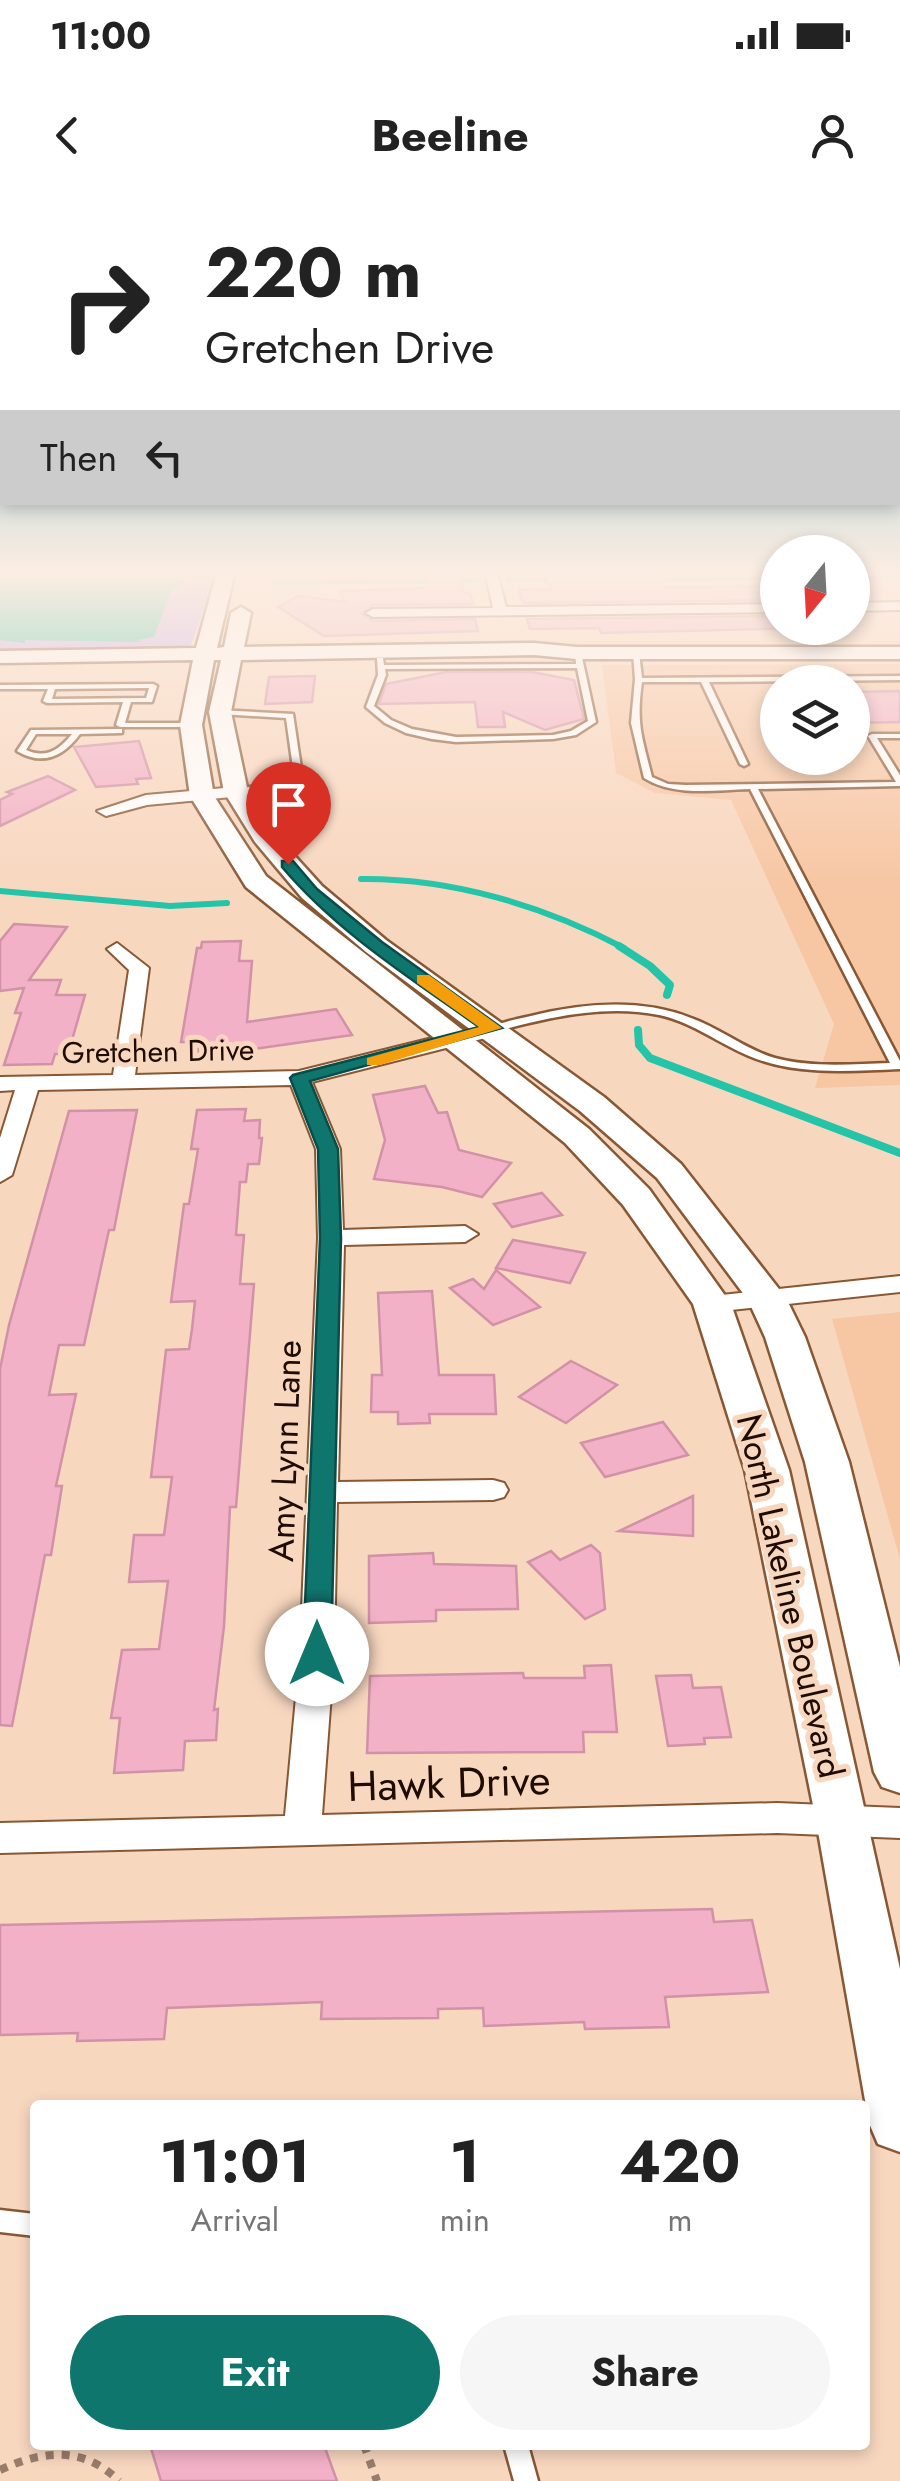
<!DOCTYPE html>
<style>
:root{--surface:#fff;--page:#f6f6f6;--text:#222;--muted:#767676;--accent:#0f766e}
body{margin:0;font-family:Jost,sans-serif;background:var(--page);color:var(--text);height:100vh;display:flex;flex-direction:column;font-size:38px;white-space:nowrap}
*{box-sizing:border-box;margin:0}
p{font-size:32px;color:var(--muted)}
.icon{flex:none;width:55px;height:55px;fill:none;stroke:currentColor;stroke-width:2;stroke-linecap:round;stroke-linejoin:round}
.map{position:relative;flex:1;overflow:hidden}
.side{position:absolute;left:30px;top:1900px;width:840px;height:350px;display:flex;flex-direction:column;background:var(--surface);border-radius:10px;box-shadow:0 5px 15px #0003}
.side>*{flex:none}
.top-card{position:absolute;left:0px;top:0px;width:900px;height:305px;box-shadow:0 5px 15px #0003;background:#fff;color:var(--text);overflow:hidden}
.needle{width:65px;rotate:198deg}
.tools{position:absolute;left:760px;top:335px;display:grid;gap:20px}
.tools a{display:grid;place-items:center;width:110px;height:110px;border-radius:50%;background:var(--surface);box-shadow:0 5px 15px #0003;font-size:50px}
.pin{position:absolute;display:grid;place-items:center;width:85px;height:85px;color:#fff;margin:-102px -42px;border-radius:50% 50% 50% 0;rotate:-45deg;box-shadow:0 0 10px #0007}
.pin .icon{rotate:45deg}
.me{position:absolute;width:110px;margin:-55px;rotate:0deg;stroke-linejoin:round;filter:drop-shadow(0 0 8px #0008)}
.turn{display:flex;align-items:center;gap:35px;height:210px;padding:0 40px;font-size:45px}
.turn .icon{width:130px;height:130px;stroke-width:2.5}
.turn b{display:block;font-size:70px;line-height:85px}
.then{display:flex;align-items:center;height:95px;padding:0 40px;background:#0003;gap:20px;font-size:38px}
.eta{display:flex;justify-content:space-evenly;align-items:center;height:170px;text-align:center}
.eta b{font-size:60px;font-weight:700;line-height:70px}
.button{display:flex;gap:20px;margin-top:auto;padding:20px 40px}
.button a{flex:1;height:115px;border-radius:60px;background:var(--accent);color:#fff;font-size:40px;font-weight:700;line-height:115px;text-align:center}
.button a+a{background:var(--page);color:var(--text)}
.status{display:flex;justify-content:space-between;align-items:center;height:70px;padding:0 50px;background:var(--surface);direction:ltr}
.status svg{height:28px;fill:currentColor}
header{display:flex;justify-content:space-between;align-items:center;height:130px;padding:0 40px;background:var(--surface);font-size:45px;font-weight:700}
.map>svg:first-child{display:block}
</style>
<div class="status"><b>11:00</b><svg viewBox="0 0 49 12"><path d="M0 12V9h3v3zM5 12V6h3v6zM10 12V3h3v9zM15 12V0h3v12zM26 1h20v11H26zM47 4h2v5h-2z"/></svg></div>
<header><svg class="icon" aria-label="back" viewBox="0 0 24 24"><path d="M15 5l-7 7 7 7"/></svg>Beeline<svg class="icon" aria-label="person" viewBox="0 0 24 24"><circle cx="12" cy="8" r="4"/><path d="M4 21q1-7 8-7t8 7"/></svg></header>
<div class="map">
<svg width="900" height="2281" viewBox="0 0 900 2281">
<rect width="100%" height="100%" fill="#f8d7bf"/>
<g fill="#f7c6a3" fill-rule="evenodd">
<path d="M900,464v421l-85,3 19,-64 -103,-224 -76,-7 -39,-20 -14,-108zM778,482h74v76h-74z"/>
<polygon points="900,1112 900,1359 832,1119"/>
</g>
<polygon fill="#bfa9f7" points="0,372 217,372 190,448 0,452"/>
<polygon fill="#24c4a8" points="0,372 176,372 180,380 189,382 171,391 154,437 137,440 142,442 25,440 25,443 0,440"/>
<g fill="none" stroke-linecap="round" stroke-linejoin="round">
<g stroke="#24c4a8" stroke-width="5">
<polyline points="852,376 900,376"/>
<polyline points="655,379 778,377"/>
<polyline points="508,380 560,380"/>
<polyline points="451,381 479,380"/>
<polyline points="274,382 436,381"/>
</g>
<g stroke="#24c4a8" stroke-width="6">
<path d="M361,679c91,-1 183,27 263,69"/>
<polyline points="0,691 170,706 227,703"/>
</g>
<g stroke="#24c4a8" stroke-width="8">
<polyline points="619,746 650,766 670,785 667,795"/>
<polyline points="638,830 639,845 650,858 900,953"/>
</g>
</g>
<g fill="#f3b1c7" stroke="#d191a7" stroke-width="2.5">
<polygon points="426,372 460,374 463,393 470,393 473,404 373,405 362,414 373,421 475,419 478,431 324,436 278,407 298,396 345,402 339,391 427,388"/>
<polygon points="603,372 661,373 666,387 778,386 778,400 523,403 519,390 551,389 545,373"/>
<polygon points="778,416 778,428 804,428 601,433 599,428 530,429 527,419"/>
<polygon points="446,472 532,472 574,480 584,519 545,530 503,512 505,527 478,527 475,502 379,504 386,484"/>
<polygon points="315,476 312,502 265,504 269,477"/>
<polygon points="900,491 900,522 852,523 852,492"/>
<polygon points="139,541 151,578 136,579 138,584 96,587 74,547"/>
<polygon points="48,576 75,590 0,626 0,600 12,594 7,592"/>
<polygon points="14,724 67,727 29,780 61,780 56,795 85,795 68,854 55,854 52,864 4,865 21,813 15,813 24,788 0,791 0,741"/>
<polygon points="241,741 239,761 252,761 247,822 336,809 352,835 247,850 197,852 199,842 181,842 197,748 201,748 202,742"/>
<polygon points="425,886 438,913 447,912 459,950 511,963 482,997 442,987 374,979 385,940 373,895"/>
<polygon points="246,909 244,921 260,920 259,938 262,938 259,964 248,964 246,982 240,982 236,1035 244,1035 240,1084 254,1084 236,1307 230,1307 224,1426 214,1510 218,1509 216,1540 185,1541 183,1570 114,1573 120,1518 111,1518 122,1450 159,1449 168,1381 129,1382 134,1335 164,1335 172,1277 151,1277 166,1150 189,1149 192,1129 195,1101 171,1102 184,1004 189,1004 198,949 191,949 197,910"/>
<polygon points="137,910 114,1030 109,1030 84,1145 59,1145 49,1195 76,1194 56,1286 62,1286 51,1355 45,1355 12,1526 0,1525 0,1169 9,1125 69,911"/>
<polygon points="542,993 562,1015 512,1027 494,1004"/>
<polygon points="513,1040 585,1053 570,1083 496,1068"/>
<polygon points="496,1070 540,1107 493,1125 450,1088 473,1079 484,1089"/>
<polygon points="432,1091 439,1175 494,1175 496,1214 429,1214 430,1223 398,1224 398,1212 371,1212 372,1175 382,1175 378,1093"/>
<polygon points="571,1161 617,1185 566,1223 519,1197"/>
<polygon points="663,1222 688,1255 605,1277 581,1243"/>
<polygon points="693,1296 693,1336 619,1331"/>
<polygon points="591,1345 600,1353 605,1409 585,1419 528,1362 551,1351 560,1360"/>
<polygon points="433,1353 434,1364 516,1366 518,1409 436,1410 436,1421 369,1423 369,1356"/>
<polygon points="611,1465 617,1532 583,1532 584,1552 367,1553 370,1476 523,1473 524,1478 585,1478 584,1466"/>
<polygon points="691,1475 693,1488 721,1487 731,1537 704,1538 705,1544 668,1546 656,1476"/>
<polygon points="712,1709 714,1722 752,1720 768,1792 665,1797 669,1827 585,1829 584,1822 484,1826 483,1808 438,1809 438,1818 321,1819 322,1802 167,1808 164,1839 77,1841 78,1833 0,1835 0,1725"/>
<polygon points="150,2245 324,2245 337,2281 161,2281"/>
</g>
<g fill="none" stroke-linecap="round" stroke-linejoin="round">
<defs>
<g id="service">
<path d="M575,452l6,1 15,69 -20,13 -23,4 -97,3 -24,-3 -26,-6 -21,-10 -19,-16 12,-32 -1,-17h6l1,7 192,-1zM577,468l11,53 -17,10 -18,4 -97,2 -44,-8 -21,-9 -17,-14 12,-31 -1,-6z"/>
<path d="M633,452l6,1 3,25 258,-2v4l-191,2 39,82 -4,2 -4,-2 -39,-82h-59c-6,42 0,55 10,95l16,7 18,1 210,-3 -28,-46 4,-2h28v4h-23l23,37v11l-142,3 142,272v8c-50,2 -104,7 -151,-13 -31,-13 -57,-34 -90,-41 -56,-11 -112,3 -166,17l-5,-3c12,-7 29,-10 43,-13 53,-13 109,-18 160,2 29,10 53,31 84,40 37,10 77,6 115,5l-140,-274c-35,1 -76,8 -106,-11l-13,-55 4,-44z"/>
<path d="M153,484l4,2 -5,16h-21l-6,21h69v4h-74l-4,-2 7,-23 -76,1 -4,-2 5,-12h-48v-4zM149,488l-3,10 -94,1 3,-10z"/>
<polygon points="217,510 293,514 301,568 296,585 233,594 233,590 236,589 289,581 293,568 286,518 220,514 217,514"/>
<path d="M119,529h3v4l-42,1c-17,23 -38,32 -63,17l14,-21h3zM36,534h36c-13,16 -26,25 -46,16z"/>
<polygon points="0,2010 35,2014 35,2036 0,2032"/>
<polygon points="504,2245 528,2245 538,2281 514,2281"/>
</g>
<g id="minor">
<polygon points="485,372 497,372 506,407 778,404 778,412 373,417 366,413 373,409 493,408"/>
<polygon points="900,402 900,410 852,411 852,403"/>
<polygon points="236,587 242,588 242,596 147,605 106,616 97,611 146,595"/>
<polygon points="117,743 149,768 135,875 299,871 493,823 504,829 501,834 312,882 340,949 343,1030 465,1026 478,1034 465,1042 344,1045 338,1282 493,1280 504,1283 508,1290 504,1297 493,1300 337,1302 334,1454 322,1615 777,1603 900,1608 900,1638 777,1633 0,1653 0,1623 285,1616 300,1454 318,1038 316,949 291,885 38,890 12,975 0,982 0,938 15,890 0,891 0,877 113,875 129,770 107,749"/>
<polygon points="900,1076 900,1092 712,1112 699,1104 712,1096"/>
</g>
<polygon id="secondary" points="217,372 235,372 217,448 224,447 231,413 241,407 251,413 244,447 534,443 577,447 900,447 900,459 577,459 534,455 241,460 231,512 248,592 274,633 322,686 386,740 604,897 681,964 786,1098 805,1137 849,1262 900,1467 900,1593 882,1587 874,1572 805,1262 765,1137 748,1100 657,978 580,911 366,752 302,698 255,642 224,592 209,512 221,460 214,460 202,525 214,596 266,676 589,929 649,989 731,1104 789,1270 900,1769 900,1952 878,1944 869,1923 816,1620 745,1270 693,1104 623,1005 565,943 246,687 190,596 180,525 193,460 0,463 0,451 196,448"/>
</defs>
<use href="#service" stroke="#885834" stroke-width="5"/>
<use href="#minor" stroke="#885834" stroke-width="4"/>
<use href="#secondary" stroke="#885834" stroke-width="5"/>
<g stroke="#987d6b" stroke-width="8" stroke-dasharray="8 8" stroke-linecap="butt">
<polyline points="364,2245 377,2281"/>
<path d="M0,2270c43,-20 84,-24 119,11"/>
</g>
<use href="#service" fill="#fff" fill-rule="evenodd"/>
<use href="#minor" fill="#fff" fill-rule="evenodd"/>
<use href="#secondary" fill="#fff" fill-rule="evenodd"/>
</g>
<linearGradient id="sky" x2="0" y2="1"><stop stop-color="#59bace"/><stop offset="0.54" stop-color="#fcede2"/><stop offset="1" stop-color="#fcede2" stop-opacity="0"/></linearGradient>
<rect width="900" height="691" fill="url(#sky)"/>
<path fill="#0f766e" stroke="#0a4d48" stroke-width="2.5" d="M282,661h11l24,28 65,53 120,86 -192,53 28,68 3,89 -10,416 -4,7h-20l-4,-7 17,-416 -2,-89 -28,-71 3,-3 186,-48c-69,-49 -142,-95 -197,-160z"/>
<polygon fill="#f59e0b" points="417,775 429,775 502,828 380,865 367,865 367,858 479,827 417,783"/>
<g text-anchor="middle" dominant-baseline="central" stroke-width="10" stroke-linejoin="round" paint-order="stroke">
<g font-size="30" fill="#1e0b01" stroke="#f8d7bf">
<text transform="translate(158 851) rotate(-1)">Gretchen Drive</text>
</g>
<g font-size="35" fill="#1e0b01" stroke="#f8d7bf">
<text transform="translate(285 1251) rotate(-88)">Amy Lynn Lane</text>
<text transform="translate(790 1396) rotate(77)">North Lakeline Boulevard</text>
</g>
<g font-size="42" fill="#1e0b01" stroke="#f8d7bf">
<text transform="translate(449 1583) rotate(-2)">Hawk Drive</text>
</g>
</g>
</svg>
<div class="tools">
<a><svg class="needle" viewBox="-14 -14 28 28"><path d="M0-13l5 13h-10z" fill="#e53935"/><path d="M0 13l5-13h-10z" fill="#767676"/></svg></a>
<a><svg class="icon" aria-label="layers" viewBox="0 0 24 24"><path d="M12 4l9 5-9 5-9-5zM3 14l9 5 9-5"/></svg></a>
</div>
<div class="pin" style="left:288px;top:664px;background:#d93025"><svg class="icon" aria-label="arrive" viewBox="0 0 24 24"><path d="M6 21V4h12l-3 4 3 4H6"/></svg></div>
<svg class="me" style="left:317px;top:1454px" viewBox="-20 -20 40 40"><circle r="19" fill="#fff"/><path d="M0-13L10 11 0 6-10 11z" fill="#0f766e"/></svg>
<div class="top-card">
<div class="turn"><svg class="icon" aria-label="right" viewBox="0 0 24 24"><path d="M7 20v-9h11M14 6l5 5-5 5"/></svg><div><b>220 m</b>Gretchen Drive</div></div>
<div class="then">Then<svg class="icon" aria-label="left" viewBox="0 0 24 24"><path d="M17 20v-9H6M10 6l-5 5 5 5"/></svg></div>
</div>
<section class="side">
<div class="eta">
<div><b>11:01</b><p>Arrival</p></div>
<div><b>1</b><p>min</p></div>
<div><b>420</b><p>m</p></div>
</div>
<div class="button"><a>Exit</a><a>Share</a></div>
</section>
</div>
